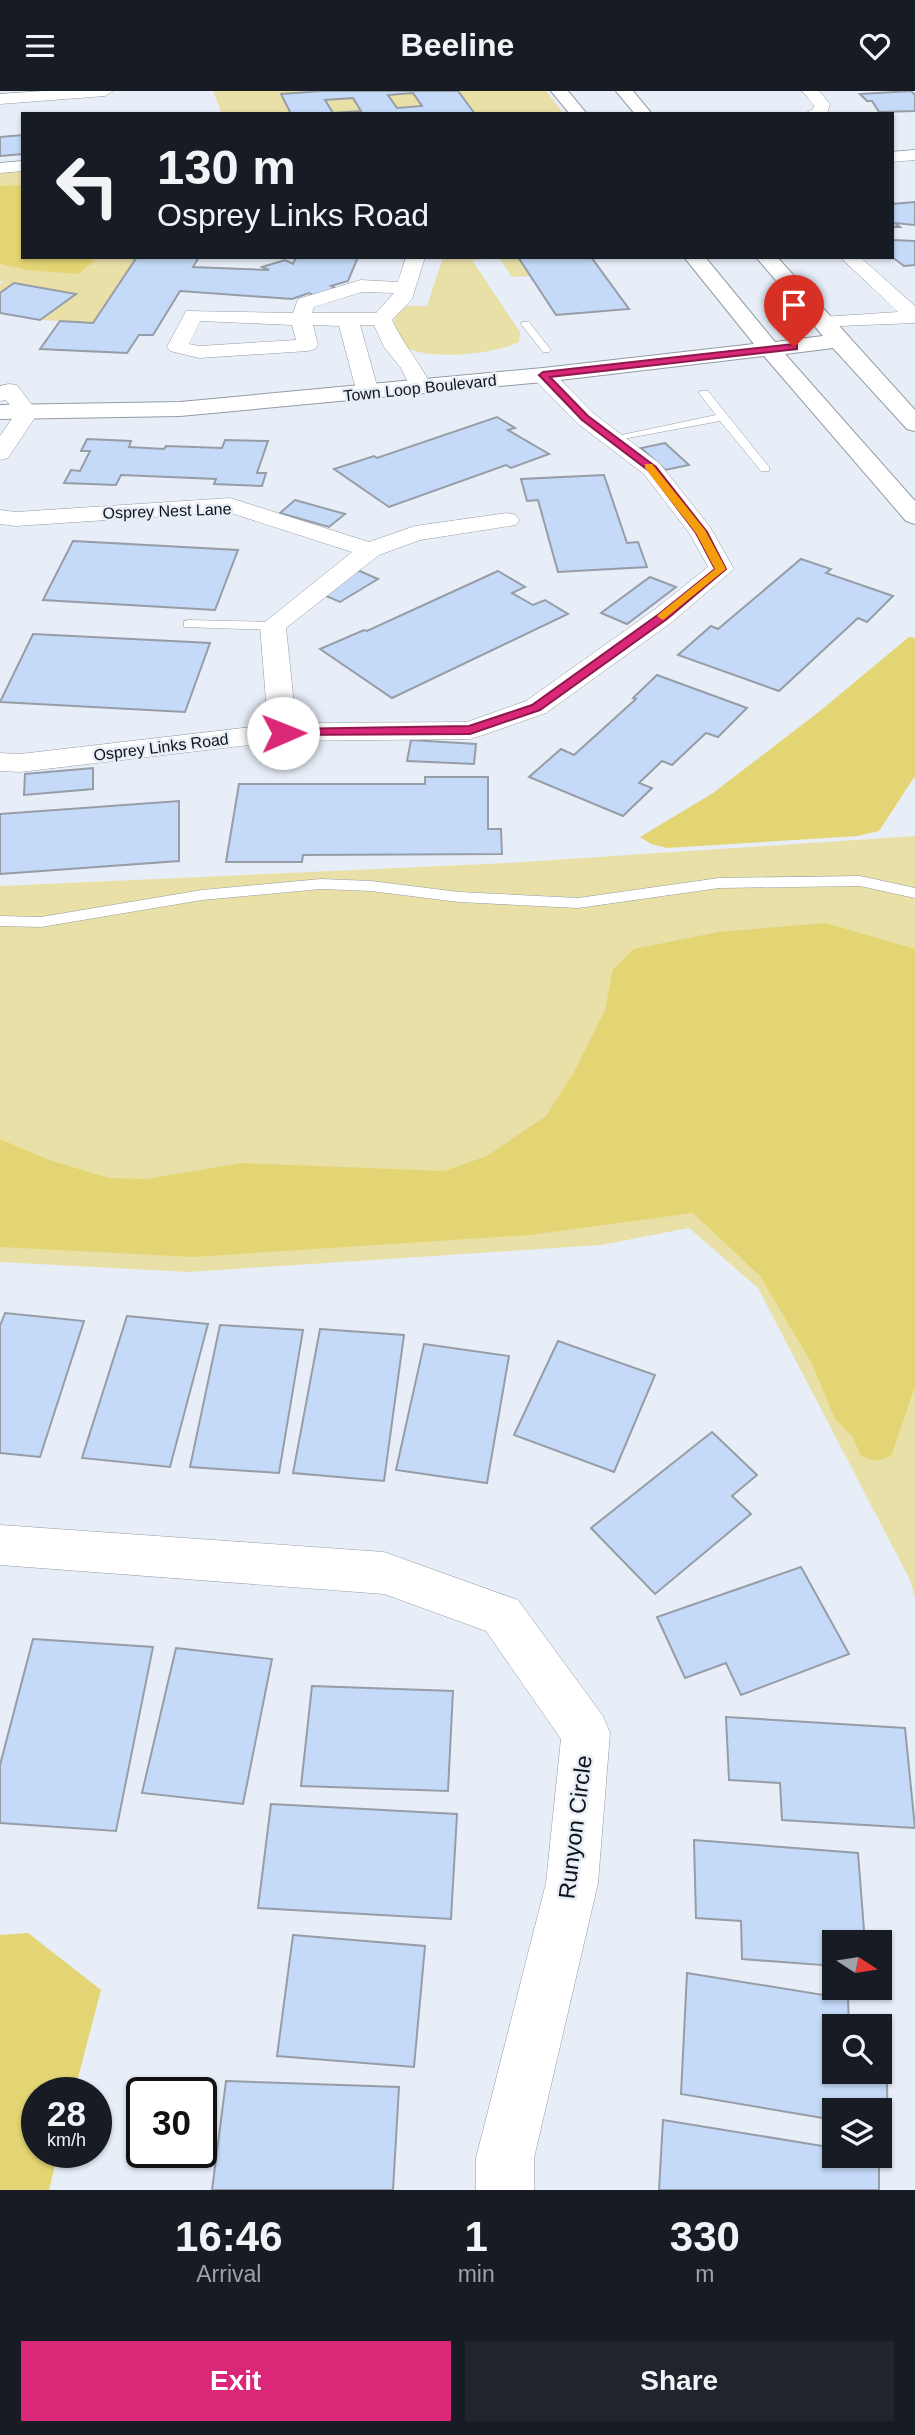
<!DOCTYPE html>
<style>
:root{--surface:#171b24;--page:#20242c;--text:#f1f3f6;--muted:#9ea1a6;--accent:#db2777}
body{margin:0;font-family:Helvetica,sans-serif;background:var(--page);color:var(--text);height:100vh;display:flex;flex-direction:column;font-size:26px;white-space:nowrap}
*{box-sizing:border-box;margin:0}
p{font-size:23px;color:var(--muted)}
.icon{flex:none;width:38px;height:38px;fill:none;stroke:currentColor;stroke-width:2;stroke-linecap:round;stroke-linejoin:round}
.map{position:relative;height:2099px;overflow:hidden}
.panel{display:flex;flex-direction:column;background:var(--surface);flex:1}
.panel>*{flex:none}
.banner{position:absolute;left:21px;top:21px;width:873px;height:147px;border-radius:0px;box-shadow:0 2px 5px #0004;background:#171b24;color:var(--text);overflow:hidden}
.needle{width:46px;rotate:102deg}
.buttons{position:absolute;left:822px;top:1839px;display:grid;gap:14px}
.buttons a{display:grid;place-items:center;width:70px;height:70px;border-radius:0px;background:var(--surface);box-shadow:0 2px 5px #0004;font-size:35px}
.speed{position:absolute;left:21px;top:1986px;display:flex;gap:14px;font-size:35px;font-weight:700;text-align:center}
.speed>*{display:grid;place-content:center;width:91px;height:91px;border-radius:50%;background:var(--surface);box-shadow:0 2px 5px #0004;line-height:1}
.speed small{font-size:18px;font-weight:400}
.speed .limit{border:4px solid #111;border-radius:10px;background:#fff;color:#111}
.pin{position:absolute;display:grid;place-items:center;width:60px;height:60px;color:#fff;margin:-72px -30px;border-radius:50% 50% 50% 0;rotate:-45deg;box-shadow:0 0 7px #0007}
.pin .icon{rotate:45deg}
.me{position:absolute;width:77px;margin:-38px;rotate:89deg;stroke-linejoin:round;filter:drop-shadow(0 0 5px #0008)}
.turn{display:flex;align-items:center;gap:24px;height:147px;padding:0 21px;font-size:32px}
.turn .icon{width:91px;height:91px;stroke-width:2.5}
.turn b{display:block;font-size:49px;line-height:60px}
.eta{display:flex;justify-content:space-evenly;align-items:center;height:119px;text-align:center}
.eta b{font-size:42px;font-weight:600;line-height:49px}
.primary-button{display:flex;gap:14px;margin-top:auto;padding:14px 21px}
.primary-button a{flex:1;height:80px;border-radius:0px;background:var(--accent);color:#fff;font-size:28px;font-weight:600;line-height:80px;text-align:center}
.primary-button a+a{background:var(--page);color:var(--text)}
header{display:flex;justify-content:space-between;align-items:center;height:91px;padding:0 21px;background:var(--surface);font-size:32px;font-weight:600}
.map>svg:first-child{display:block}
</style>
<header><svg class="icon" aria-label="menu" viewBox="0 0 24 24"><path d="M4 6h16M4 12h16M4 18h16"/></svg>Beeline<svg class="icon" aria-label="heart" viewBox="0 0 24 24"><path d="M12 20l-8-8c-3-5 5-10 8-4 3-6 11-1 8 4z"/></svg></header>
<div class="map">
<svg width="915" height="2099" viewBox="0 0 915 2099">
<rect width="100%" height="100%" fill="#e7eef8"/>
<g fill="#e9e0a8">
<polygon points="213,0 546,0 564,23 222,23"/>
<polygon points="23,79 23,166 137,166 93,232 40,229 75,203 14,192 0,202 0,193 3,191 0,190 0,81"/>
<path d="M443,166h75l12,19 -18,1 -13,-19 -27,2 48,72 -1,10c-23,12 -100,21 -119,1 -3,-3 -6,-10 -8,-14l4,-14 11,-9h20z"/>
<polygon points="915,745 915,1506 910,1489 758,1197 689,1137 601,1154 188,1181 0,1171 0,795 507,772"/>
</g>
<g fill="#e4d574">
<polygon points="23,94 23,166 92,166 93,171 78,183 27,179 0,173 0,95"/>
<polygon points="909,546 915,547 915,685 879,740 858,745 667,757 651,753 640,746 713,702 820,620"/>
<polygon points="826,832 915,858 915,1296 891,1365 876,1370 861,1365 852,1345 835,1328 812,1273 760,1185 693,1122 530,1144 193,1166 0,1156 0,1048 49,1069 109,1087 145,1088 241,1072 444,1080 487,1065 546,1025 574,981 605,919 613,878 634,858 718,841"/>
<polygon points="28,1842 101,1899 74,2002 37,2002 37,2062 58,2062 49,2099 0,2099 0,1844"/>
</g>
<g fill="#c4daf8" stroke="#979da6" stroke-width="2" fill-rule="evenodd">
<path d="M323,0h135l17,23h-184l-10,-20zM413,2l9,13 -25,2 -9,-13zM353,7l8,13 -28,2 -8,-13z"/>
<polygon points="911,0 915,4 915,20 879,21 872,10 867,10 860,3"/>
<polygon points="23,44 23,63 0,65 0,46"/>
<polygon points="915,111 915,134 895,132 900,136 892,136 892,113"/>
<polygon points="892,149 915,150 915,174 904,175 892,166"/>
<polygon points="137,166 199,166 193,176 269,179 262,176 285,169 293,173 296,166 358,166 348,190 331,195 349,204 326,211 309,202 292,208 180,200 153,244 139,244 127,262 40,258 60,230 93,232"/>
<polygon points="518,166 591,166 629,218 556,224"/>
<polygon points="14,192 76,203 40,229 0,222 0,202"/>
<polygon points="497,326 515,337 508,339 549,363 511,377 506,374 389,416 334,378 374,365 377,367"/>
<polygon points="87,348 131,350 129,356 164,358 166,355 222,357 225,349 268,350 257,382 266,382 262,395 214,393 216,388 121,384 116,394 64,392 71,379 80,380 90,360 81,360"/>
<polygon points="665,352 689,374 665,379 641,357"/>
<polygon points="604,384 627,452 638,451 647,476 558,481 538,409 527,410 521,388"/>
<polygon points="295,409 345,423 329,436 280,422"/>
<polygon points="73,450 238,459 215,519 43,509"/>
<polygon points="801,468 831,478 826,482 893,505 867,531 858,527 779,600 678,564 711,535 718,538"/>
<polygon points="355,478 378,488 340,511 317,501"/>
<polygon points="498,480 525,496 512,502 533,514 545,509 568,523 392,607 320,558 364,539 367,540"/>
<polygon points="650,486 676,496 627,533 601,522"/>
<polygon points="33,543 210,552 185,621 0,611"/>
<polygon points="657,584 747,617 718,646 706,642 672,674 662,670 639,692 652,697 623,725 529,686 561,658 574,664 636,608 633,607"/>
<polygon points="411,649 476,653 474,673 407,670"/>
<polygon points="93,677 93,698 24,704 25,683"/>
<polygon points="425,686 488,686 488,738 501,738 502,763 303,764 302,771 226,771 239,693 425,693"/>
<polygon points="179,710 179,770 0,783 0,723"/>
<polygon points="5,1222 84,1230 40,1366 0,1362 0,1235"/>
<polygon points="127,1225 208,1233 170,1376 82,1367"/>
<polygon points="220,1234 303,1239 279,1382 190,1376"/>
<polygon points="320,1238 404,1244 384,1390 293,1382"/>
<polygon points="558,1250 655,1284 614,1381 514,1344"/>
<polygon points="424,1253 509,1265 487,1392 396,1379"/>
<polygon points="712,1341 757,1384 732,1405 751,1423 655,1503 591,1437"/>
<polygon points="801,1476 849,1563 741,1604 726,1572 685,1587 657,1526"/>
<polygon points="33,1548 153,1556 116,1740 0,1732 0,1674"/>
<polygon points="176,1557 272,1568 243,1713 142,1702"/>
<polygon points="312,1595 453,1600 448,1700 301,1695"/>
<polygon points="726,1626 905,1637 915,1737 782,1729 780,1692 729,1689"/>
<polygon points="271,1713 457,1723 451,1828 258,1817"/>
<polygon points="694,1749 858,1762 865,1852 835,1852 835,1875 742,1868 741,1830 696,1827"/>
<polygon points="293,1844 425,1855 414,1976 277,1965"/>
<polygon points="687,1882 848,1908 849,1936 835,1936 835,1981 880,1981 880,1948 886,1949 888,2038 880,2037 880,2020 835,2020 835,2029 681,2003"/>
<polygon points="226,1990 399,1996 393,2099 212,2099"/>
<polygon points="663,2029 835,2057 835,2065 879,2065 879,2099 659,2099"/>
</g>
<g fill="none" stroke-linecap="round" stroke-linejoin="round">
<defs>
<g id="lane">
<polygon points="523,231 529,231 551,259 549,261 543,261 521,233"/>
<polygon points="700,300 708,300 769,376 769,380 761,380 720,330 612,350 607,347 716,324 699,302"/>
<polygon points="188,529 273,531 279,535 273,539 184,536 184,530"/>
<polygon points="860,785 915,797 915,807 860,795 719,797 578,817 459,811 371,800 321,798 202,809 41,836 0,835 0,825 41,826 202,799 321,788 371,790 459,801 578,807 719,787"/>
</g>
<g id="street">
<polygon points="44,0 113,0 105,5 0,13 0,3"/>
<polygon points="802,0 819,0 830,13 827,23 804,23 813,18 814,14"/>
<polygon points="915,59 915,69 892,71 892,61"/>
<polygon points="23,70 23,80 0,82 0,72"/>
<path d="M406,166h19l-13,42 -20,21c11,24 28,43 40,67l-3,5h-16l-12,-24 -17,-21 -10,-22h-14l19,68 -3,5h-16l-3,-5 -18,-67 -26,-1 5,20 -3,4 -7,2 -109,7 -29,-7 -3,-4 19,-36 107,2 5,-14 63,-19 37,2zM362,201l32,1 -18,20h-64l2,-6zM200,230l92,4 4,15 -97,6 -10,-2z"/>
<polygon points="840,166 860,166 915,215 915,232 815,236 812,232 815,228 822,226 898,221"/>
<polygon points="543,278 551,279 593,322 660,373 710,436 734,478 672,531 546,622 480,645 470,648 283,650 20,681 0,680 0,662 20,663 268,634 260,535 352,461 228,421 16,435 0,433 0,419 16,421 230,407 369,451 415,435 507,422 516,424 519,429 516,434 420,449 379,464 286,537 296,632 467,631 526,610 654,519 708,476 690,443 644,383 577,332 535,289 532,284 535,279"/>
<polygon points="9,293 17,294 38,322 8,367 0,369 0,345 16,322 6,309 0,310 0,295"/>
<polygon points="0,1434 384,1461 518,1509 603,1625 610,1642 598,1792 534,2067 534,2099 476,2099 476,2067 546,1792 561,1648 486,1540 384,1503 0,1474"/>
</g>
<g id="secondary">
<polygon points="551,0 568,0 587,23 570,23"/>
<polygon points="616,0 633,0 652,23 635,23"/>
<polygon points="684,166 705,166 775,251 823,245 756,166 777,166 915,319 915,340 907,338 833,257 785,263 915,410 915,433 906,430 764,265 543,291 180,325 0,328 0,314 180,311 543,277 754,253"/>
</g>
</defs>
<use href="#lane" stroke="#959ca4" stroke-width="1"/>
<use href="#street" stroke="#959ca4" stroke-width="1"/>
<use href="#secondary" stroke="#959ca4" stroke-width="2"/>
<use href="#lane" fill="#fff" fill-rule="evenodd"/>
<use href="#street" fill="#fff" fill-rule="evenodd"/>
<use href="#secondary" fill="#fff" fill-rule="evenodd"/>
</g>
<polygon fill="#db2777" stroke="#8e194d" stroke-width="2" points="794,253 797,254 797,258 550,286 588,325 656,376 707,441 726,478 667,528 540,619 470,643 279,644 277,642 283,638 469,635 532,614 659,523 715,478 696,442 649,380 582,329 539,284 543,281"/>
<polygon fill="#f59e0b" points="645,373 652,373 705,439 726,478 663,529 657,525 659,523 715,478 696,442 645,377"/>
<g text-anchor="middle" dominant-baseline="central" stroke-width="5" stroke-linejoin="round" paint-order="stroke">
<g font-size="16" fill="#101316" stroke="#e7eef8">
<text transform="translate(420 297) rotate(-6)">Town Loop Boulevard</text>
<text transform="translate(167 420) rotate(-2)">Osprey Nest Lane</text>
<text transform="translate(161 656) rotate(-7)">Osprey Links Road</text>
</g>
<g font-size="23" fill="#101316" stroke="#e7eef8">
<text transform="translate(575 1736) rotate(-83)">Runyon Circle</text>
</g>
</g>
</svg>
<div class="buttons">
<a><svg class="needle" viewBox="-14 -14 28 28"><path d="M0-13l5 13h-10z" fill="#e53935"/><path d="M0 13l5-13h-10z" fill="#9ea1a6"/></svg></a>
<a><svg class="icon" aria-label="search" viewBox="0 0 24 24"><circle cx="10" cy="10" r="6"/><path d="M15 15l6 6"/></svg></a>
<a><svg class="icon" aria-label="layers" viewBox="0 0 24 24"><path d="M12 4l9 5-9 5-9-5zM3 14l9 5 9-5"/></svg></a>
</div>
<div class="speed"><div>28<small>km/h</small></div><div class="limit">30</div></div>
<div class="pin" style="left:794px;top:256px;background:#d93025"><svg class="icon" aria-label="arrive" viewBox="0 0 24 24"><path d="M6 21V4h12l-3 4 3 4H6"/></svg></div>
<svg class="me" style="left:283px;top:642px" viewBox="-20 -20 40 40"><circle r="19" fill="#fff"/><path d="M0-13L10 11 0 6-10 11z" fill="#db2777"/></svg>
<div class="banner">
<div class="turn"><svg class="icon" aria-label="left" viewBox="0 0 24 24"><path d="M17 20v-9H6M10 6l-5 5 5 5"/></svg><div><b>130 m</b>Osprey Links Road</div></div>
</div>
</div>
<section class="panel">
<div class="eta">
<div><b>16:46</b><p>Arrival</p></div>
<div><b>1</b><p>min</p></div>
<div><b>330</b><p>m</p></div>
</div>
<div class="primary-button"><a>Exit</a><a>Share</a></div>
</section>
